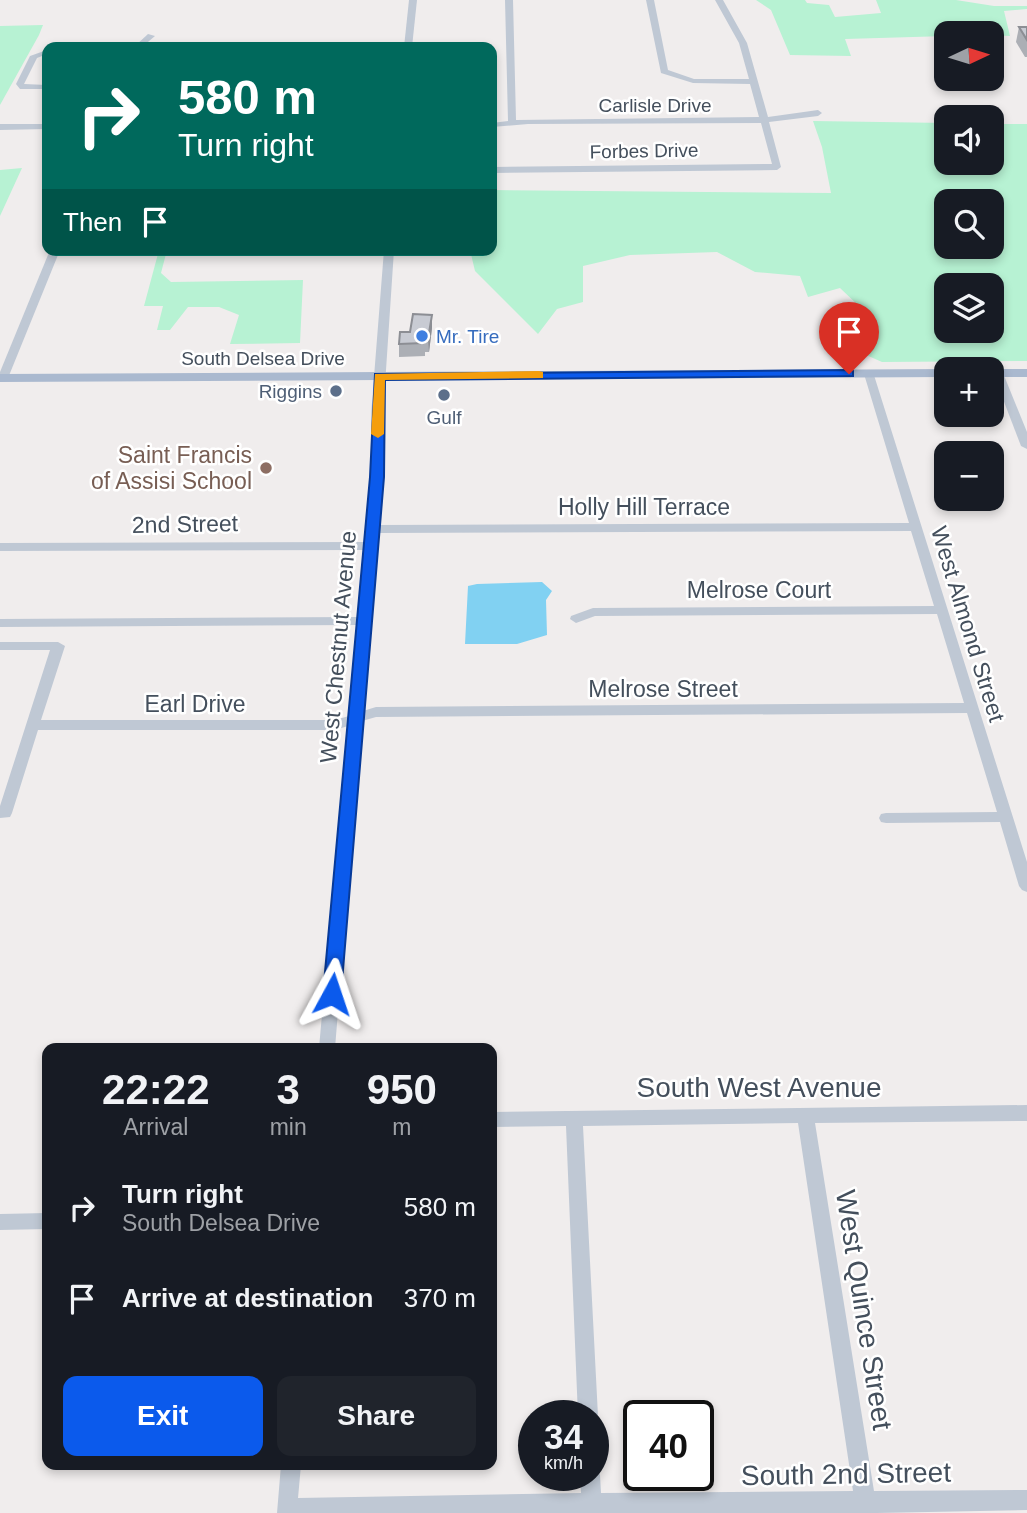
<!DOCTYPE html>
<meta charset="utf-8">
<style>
:root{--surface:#171b24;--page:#20242c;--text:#f1f3f6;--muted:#9ea1a6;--accent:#0b5aec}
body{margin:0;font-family:Helvetica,sans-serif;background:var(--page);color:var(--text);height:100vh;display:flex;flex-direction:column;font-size:26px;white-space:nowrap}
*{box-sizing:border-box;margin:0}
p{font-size:23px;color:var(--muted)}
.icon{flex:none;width:38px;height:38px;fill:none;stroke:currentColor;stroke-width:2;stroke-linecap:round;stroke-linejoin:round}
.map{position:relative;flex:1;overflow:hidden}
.drawer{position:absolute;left:42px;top:1043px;width:455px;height:427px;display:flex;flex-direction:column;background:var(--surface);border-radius:14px;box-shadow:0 4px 10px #0003}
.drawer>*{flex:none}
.hud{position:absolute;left:42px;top:42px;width:455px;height:214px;border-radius:14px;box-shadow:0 4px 10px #0003;background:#00695c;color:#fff;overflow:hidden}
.needle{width:46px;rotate:86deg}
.tools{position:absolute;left:934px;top:21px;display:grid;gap:14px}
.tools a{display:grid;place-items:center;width:70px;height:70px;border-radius:14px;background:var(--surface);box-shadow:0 4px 10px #0003;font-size:35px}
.speed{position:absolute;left:518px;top:1400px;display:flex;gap:14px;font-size:35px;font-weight:700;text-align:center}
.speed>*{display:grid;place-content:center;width:91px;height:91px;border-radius:50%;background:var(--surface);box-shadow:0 4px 10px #0003;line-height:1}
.speed small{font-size:18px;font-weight:400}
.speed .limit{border:4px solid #111;border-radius:10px;background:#fff;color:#111}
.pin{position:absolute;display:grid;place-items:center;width:60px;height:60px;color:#fff;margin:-72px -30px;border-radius:50% 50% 50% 0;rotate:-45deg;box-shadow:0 0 7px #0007}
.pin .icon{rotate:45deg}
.me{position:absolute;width:77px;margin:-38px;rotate:5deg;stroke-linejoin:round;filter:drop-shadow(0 0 5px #0008)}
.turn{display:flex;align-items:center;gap:24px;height:147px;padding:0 21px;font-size:32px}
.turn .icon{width:91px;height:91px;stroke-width:2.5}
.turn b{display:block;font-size:49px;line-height:60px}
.then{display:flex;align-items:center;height:66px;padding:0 21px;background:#0003;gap:14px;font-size:26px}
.eta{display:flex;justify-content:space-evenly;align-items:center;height:119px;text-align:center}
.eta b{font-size:42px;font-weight:700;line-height:49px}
.button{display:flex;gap:14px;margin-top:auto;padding:14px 21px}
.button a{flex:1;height:80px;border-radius:14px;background:var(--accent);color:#fff;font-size:28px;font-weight:700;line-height:80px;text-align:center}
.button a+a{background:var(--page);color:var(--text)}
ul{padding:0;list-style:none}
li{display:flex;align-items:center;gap:21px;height:91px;padding:0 21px}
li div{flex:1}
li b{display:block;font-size:26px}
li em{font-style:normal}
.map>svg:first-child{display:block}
</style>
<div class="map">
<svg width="1027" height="1513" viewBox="0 0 1027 1513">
<rect width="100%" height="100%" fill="#f0eded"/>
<g fill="#b7f2d3" fill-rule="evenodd">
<polygon points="756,0 805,0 807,3 829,5 835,17 881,13 876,0 956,0 994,6 1027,6 1027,9 1004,11 1010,36 947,33 947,36 845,39 851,56 790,55 771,10"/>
<polygon points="43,25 39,35 0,105 0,26"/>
<path d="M813,121l134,2v40h45v-39h35v237l-145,1 -25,-11 4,-43 -21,-20 -32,9 -8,-21 -45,-4 -38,-20 -87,3 -47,11v36l-26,7 -19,25 -63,-63 -5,-21h22v-60l339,3 -9,-46zM947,201h45v46h-45zM992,285v46h-45v-46z"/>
<polygon points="22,168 0,216 0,170"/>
<polygon points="159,250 167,250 161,273 171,282 303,280 300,343 230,344 239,315 219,307 188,307 170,330 157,330 163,306 144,306"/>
</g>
<polygon fill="#81d1f2" points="542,582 552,591 546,600 547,635 517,644 465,644 468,586 477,584"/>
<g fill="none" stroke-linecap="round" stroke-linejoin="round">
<g fill="#bfc8d4" fill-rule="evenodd">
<polygon points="409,0 417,0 412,47 404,47"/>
<polygon points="505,0 513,0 516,120 759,117 750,84 693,83 661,73 646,0 654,0 668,70 694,79 749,79 739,43 715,0 723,0 747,43 768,117 818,110 822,113 818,116 769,122 781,167 777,170 492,173 492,167 772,164 761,123 528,124 492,127 492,123 508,121"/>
<polygon points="148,34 155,36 142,47 134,47"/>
<polygon points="47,50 47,54 37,58 24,84 47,85 47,89 20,89 16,84 30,56"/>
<polygon points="0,124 47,124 47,129 0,130"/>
<polygon points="50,250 60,250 8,378 0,380 0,372"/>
<path d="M384,250h10l-11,165 1,46 -6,64 531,-2 -45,-149 1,-2h8l154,490v30l-5,-2 -3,-4 -19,-64 -114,1 -5,-1 -2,-4 2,-4 5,-1 111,-1 -30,-99 -591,4 -14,4 -27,327h-16l29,-322 -13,4h-297l-26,83 -2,4 -10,1v-12l50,-156h-50v-8h58l7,4 -24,74h294l14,-4 8,-91 -357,2v-8l358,-2 6,-67 -364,1v-8l365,-1 7,-81 -1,-46zM911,531l23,75 -341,2 -22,8 -1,3 6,4 19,-7 342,-2 27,89 -588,4 -13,4 15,-178z"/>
<polygon points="998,370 1003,373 1027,432 1027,449 1021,446 993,373"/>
<polygon points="1027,1105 1027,1121 815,1123 874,1491 1027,1490 1027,1510 877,1513 277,1513 281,1465 301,1465 298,1498 581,1493 580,1475 593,1475 593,1466 597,1468 600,1475 601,1493 853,1491 798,1123 583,1126 598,1416 593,1424 593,1416 578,1416 566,1126 492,1127 492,1112"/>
<polygon points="47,1213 47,1229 0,1230 0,1214"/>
</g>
<g fill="#aab9cf" fill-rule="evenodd">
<polygon points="947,369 947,377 0,382 0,374"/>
<polygon points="991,369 1027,369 1027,377 992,377"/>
</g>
</g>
<g fill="#acafb5">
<polygon points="1019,27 1027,27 1027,57 1025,57 1016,42"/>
<polygon points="432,315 432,328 429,352 425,352 425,356 399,357 399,344"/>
</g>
<polygon fill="#8c8e94" points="432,315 432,328 429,352 428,339"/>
<g fill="#c8cbd3" stroke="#8c8e94" stroke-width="2">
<polygon points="1019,27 1027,27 1027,40"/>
<polygon points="413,314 432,315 428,339 425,339 424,343 399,344 400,332 410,332"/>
</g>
<polygon fill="#0b5aec" stroke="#073a99" stroke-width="2" points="849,370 853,371 853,376 385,380 384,477 341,994 339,999 332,1002 326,999 323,994 370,477 375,374"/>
<polygon fill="#f59e0b" points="539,371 543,372 543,378 385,380 384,434 378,438 371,434 375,374"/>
<circle fill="#3f7fe0" stroke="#fff" stroke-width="2.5" cx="422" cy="336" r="7"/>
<g fill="#5c6f8a" stroke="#fff" stroke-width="2.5">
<circle cx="336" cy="391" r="7"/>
<circle cx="444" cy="395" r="7"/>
</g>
<circle fill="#8d6e63" stroke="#fff" stroke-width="2.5" cx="266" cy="468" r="7"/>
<g text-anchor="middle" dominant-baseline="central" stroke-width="5" stroke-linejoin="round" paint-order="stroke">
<g font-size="19" fill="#444f5c" stroke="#fff">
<text x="655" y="105">Carlisle Drive</text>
<text transform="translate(644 151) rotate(-1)">Forbes Drive</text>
<text x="263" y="358">South Delsea Drive</text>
</g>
<g font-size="19" fill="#366cbe" stroke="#fff" text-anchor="start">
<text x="436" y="336">Mr. Tire</text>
</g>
<g font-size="19" fill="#4e5e75" stroke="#fff" text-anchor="end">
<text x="322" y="391">Riggins</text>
<text x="444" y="417" text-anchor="middle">Gulf</text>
</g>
<g font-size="23" fill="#785e54" stroke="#fff" text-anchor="end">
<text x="252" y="455">Saint Francis<tspan x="252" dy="26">of Assisi School</tspan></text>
</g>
<g font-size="23" fill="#444f5c" stroke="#fff">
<text x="644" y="507">Holly Hill Terrace</text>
<text transform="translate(185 524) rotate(-1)">2nd Street</text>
<text x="759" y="590">Melrose Court</text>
<text transform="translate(968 624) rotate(73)">West Almond Street</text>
<text transform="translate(338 647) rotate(-85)">West Chestnut Avenue</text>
<text x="663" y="689">Melrose Street</text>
<text x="195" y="704">Earl Drive</text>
</g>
<g font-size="28" fill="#444f5c" stroke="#fff">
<text x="759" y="1087">South West Avenue</text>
<text transform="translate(864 1310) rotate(81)">West Quince Street</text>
<text transform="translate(846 1474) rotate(-1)">South 2nd Street</text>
</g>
</g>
</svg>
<div class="tools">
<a><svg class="needle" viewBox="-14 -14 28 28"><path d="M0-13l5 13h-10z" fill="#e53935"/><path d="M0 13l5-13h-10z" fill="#9ea1a6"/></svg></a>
<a><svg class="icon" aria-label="sound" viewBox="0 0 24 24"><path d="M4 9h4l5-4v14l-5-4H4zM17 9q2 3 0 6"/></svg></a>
<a><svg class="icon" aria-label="search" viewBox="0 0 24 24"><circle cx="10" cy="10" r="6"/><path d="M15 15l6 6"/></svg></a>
<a><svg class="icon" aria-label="layers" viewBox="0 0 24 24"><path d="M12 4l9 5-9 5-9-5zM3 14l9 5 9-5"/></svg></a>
<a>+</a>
<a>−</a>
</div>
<div class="speed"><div>34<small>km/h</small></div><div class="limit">40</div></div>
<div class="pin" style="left:849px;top:374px;background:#d93025"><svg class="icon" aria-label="arrive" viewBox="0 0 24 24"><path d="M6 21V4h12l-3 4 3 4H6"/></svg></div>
<svg class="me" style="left:332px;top:994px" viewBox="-20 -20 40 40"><path d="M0-17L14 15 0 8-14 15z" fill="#0b5aec" stroke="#fff" stroke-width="4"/></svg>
<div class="hud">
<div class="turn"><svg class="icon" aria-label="right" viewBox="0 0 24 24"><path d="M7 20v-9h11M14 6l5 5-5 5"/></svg><div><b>580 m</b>Turn right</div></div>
<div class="then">Then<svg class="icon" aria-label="arrive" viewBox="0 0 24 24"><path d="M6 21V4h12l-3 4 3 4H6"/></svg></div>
</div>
<section class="drawer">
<div class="eta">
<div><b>22:22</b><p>Arrival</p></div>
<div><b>3</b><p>min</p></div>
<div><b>950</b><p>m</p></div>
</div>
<ul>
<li><svg class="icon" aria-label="right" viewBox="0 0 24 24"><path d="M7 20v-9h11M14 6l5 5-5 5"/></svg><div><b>Turn right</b><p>South Delsea Drive</p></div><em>580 m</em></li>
<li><svg class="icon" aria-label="arrive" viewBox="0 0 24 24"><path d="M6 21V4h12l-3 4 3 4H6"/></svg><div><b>Arrive at destination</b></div><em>370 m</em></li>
</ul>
<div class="button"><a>Exit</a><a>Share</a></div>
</section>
</div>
